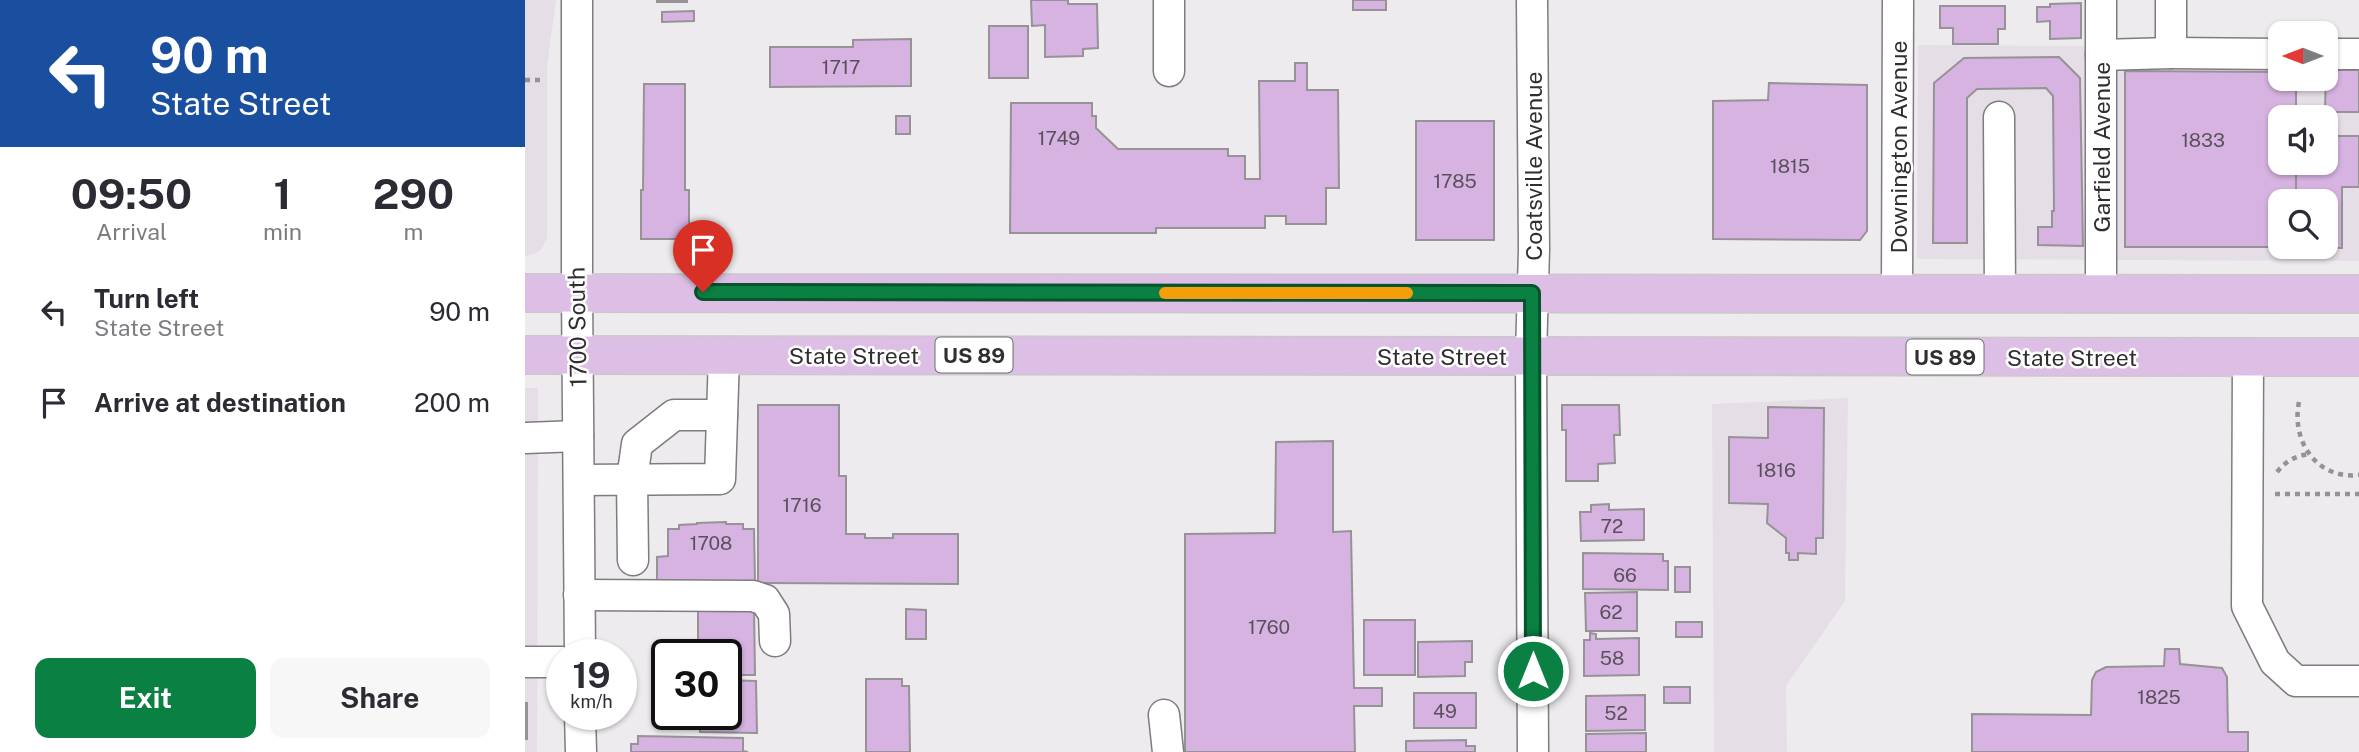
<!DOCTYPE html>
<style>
:root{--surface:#fff;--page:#f7f7f7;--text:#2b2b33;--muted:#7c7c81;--accent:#0b8043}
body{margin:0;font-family:"Public Sans",sans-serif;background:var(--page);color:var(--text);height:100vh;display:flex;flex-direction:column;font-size:26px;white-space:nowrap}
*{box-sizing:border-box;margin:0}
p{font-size:23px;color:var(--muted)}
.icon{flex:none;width:38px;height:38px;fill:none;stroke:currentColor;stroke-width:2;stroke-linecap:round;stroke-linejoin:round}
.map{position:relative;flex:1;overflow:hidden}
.panel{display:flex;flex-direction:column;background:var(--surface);width:525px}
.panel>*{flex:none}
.hud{background:#1a4fa0;color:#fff;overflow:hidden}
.needle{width:46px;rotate:270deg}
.tools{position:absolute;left:1743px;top:21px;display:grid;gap:14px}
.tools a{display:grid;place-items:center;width:70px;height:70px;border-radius:14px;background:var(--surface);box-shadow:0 2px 5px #0004;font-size:35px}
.speed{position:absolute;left:21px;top:639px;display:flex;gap:14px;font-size:35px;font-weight:700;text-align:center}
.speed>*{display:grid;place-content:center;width:91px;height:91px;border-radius:50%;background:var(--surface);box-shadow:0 2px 5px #0004;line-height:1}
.speed small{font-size:18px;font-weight:400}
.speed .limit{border:4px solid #111;border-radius:10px;background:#fff;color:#111}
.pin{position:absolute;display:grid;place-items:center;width:60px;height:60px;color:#fff;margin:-72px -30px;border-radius:50% 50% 50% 0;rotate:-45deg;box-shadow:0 0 7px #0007}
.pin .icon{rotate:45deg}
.me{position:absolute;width:77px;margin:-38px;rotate:0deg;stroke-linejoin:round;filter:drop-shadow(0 0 5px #0008)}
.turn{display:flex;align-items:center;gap:24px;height:147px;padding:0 35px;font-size:32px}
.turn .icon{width:91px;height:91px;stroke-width:2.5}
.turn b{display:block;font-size:49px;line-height:60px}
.eta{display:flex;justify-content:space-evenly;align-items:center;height:119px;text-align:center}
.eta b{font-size:42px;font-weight:700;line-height:49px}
.action{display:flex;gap:14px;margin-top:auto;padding:14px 35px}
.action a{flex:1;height:80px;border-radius:14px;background:var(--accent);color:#fff;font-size:28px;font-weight:700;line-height:80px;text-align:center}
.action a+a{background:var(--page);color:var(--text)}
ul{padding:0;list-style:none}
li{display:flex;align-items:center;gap:21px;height:91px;padding:0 35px}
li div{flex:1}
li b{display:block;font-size:26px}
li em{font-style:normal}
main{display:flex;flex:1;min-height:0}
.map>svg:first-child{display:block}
</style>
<main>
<section class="panel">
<div class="hud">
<div class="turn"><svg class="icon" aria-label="left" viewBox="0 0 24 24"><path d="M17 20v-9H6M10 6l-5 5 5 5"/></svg><div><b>90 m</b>State Street</div></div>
</div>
<div class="eta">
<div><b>09:50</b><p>Arrival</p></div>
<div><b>1</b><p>min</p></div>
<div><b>290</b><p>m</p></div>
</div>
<ul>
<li><svg class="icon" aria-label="left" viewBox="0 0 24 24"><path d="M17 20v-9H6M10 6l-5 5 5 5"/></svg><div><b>Turn left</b><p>State Street</p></div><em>90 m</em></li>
<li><svg class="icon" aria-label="arrive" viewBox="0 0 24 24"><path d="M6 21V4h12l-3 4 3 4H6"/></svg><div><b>Arrive at destination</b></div><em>200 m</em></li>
</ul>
<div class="action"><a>Exit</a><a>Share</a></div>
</section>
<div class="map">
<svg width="1834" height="752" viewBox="0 0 1834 752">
<rect width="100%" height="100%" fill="#edebee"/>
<g fill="#e5dee7" fill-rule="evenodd">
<polygon points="0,0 31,0 22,66 22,239 15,251 0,257"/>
<path d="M1755,40v39h46v-39h33v221l-442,-2 1,-214 175,1zM1755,117h46v46h-46zM1755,201h46v46h-46z"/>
<polygon points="0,388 13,388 12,752 0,752"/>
<polygon points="1323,398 1320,601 1261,686 1262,752 1189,752 1187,404"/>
</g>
<g fill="#d6b3e1" stroke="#959396" stroke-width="2">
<rect x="132" y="0" width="30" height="2"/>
<polygon points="506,0 543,0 543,4 572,4 573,48 558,49 558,56 520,57 520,25 507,26"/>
<rect x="828" y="0" width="33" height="10"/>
<polygon points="1556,3 1556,38 1525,39 1525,21 1512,22 1512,7 1525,7 1525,4"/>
<polygon points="1415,6 1480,6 1480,29 1473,29 1473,44 1428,44 1428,28 1415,28"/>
<polygon points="169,11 169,21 137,22 137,12"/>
<rect x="464" y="26" width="39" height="52"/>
<polygon points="386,39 386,86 245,87 245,47 328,47 328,40"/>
<polygon points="1534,57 1555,78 1558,246 1513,245 1513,227 1527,227 1527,211 1529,211 1528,96 1521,88 1452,89 1442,98 1442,243 1408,243 1409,83 1439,58"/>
<polygon points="770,63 782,63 782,90 813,90 814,188 801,188 801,224 761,224 761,216 740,216 740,228 631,228 631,233 485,233 486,103 567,103 567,116 571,116 571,128 593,149 703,149 703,156 720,156 720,179 735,179 734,81 770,81"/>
<polygon points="1801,70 1834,70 1834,112 1800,112"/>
<polygon points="1600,71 1755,72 1755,79 1771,79 1771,117 1755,117 1755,163 1771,163 1771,201 1755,201 1755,247 1600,247"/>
<polygon points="1244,83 1342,85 1342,231 1335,240 1188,239 1188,101 1243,100"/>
<polygon points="119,84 160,84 160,190 164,190 164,239 116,239 116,190 118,190"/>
<rect x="371" y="116" width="14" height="18"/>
<rect x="891" y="121" width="78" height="119"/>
<polygon points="1801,136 1834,136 1834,187 1817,187 1817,248 1774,247 1801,247 1801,201 1771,201 1771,163 1801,163"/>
<polygon points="233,405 314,405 314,476 321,476 321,534 340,534 340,538 368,538 368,534 433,534 433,584 233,583"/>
<polygon points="1037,405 1094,405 1095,435 1089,435 1090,463 1073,464 1073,481 1041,481 1041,430 1037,430"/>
<polygon points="1243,407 1299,408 1298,538 1291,538 1291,554 1273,553 1273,560 1264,560 1264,553 1261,553 1261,538 1242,523 1243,504 1204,503 1204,437 1243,438"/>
<polygon points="808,441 808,532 826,531 829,688 857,688 857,706 829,706 830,752 660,752 660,534 750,533 751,442"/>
<polygon points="1084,504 1084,510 1119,509 1119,540 1056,541 1055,512 1066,512 1066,505"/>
<polygon points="201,522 201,524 218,524 218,529 229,529 230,582 132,583 132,557 143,556 143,529 154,529 154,525 172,524 172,523"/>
<polygon points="1058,553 1138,554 1138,561 1143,561 1143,590 1058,589"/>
<rect x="1150" y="567" width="15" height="25"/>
<polygon points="1112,592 1112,631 1061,631 1060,593"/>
<polygon points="173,609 229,609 230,675 201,675 201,654 173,654"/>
<polygon points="381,609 401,610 401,639 381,639"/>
<rect x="839" y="620" width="51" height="55"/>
<rect x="1151" y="622" width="26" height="15"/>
<polygon points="1065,633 1071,634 1071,639 1114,638 1114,675 1059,676 1059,640 1065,640"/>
<polygon points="947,641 947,662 940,662 940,676 893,677 893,642"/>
<polygon points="1640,649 1654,649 1655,664 1697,668 1702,677 1703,732 1723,732 1723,752 1447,752 1447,714 1566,715 1567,680 1571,672 1581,667 1639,666"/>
<polygon points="341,679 377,679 377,686 384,686 385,752 341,752"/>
<polygon points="201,680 231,681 232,733 175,732 175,714 201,714"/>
<rect x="1139" y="687" width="26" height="16"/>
<rect x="889" y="693" width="62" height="35"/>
<polygon points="1120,695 1120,730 1061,731 1061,696"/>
<rect x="0" y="703" width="2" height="36"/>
<polygon points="1121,733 1121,752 1061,752 1061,734"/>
<polygon points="113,736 218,738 218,751 223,752 106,752 106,744 113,744"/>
<polygon points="941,740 941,746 950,746 950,752 881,752 881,741"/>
</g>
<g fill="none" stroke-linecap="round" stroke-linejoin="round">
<defs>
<g id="minor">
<polyline points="52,0 52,292 55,654"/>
<polyline points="644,0 644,71"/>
<polyline points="1007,0 1009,249 1006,356 1008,752"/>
<polyline points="1576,0 1576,294"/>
<polyline points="1646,53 1755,54"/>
<polyline points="1801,54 1834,54"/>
<polyline points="1576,55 1646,53 1646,0"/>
<polyline points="1474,117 1475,294"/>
<polyline points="1372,294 1373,0"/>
<polyline points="1723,357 1722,606 1750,662 1771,681 1834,681"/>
<polyline points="0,438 53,436"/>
<polyline points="54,480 195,479 199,355"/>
<polyline points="108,560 107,479 112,444 149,415 197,415"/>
<polyline points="54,595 228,596 240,600 249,614 250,641"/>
<polyline points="0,662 37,662"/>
<polyline points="55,714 56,752"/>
<polyline points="639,715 643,752"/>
</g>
<g id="major">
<polyline points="0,293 1834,294"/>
<polyline points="0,355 1834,357"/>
</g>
</defs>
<use href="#minor" stroke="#7e7c7f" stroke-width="33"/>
<use href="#major" stroke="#c9c9c9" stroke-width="40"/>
<g stroke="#939294" stroke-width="4.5" stroke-dasharray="5 5" stroke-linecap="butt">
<polyline points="0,80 17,80"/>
<path d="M1774,402c-8,38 17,78 60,73"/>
<path d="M1752,472c9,-11 18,-16 32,-18"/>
<polyline points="1750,494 1834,494"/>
</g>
<use href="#minor" stroke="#fff" stroke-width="30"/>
<use href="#major" stroke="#ddbfe6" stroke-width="37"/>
</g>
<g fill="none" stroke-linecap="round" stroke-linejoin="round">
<defs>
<polyline id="route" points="178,292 1007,293 1008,671"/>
</defs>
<use href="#route" stroke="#07532c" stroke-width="18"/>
<use href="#route" stroke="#0b8043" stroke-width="12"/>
<polyline stroke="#f59e0b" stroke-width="12" points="640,293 882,293"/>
</g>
<g text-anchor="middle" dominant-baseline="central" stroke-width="5" stroke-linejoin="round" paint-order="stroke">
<g font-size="19" fill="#5a505c">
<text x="316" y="67">1717</text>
<text x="534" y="138">1749</text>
<text x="1678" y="140">1833</text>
<text x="1265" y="166">1815</text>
<text x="930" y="181">1785</text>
<text x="1251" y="470">1816</text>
<text x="277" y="505">1716</text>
<text x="1087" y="526">72</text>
<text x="186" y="543">1708</text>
<text x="1100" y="575">66</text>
<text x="1086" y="612">62</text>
<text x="744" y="627">1760</text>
<text x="1087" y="658">58</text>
<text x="1634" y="697">1825</text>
<text x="920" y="711">49</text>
<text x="1091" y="713">52</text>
</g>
<g fill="#fff" stroke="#6e6d6e" stroke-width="2">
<rect x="410.5" y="337.5" width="77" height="35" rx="5"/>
<rect x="1381.5" y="339.5" width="77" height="35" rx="5"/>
</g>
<g font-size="21" font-weight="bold" fill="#302f30">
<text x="449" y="355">US 89</text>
<text x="1420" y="357">US 89</text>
</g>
<g font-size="23" fill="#302f30" stroke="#fff">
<text transform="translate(1373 147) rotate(-90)">Downington Avenue</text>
<text transform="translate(1576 147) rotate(-90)">Garfield Avenue</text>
<text transform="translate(1008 166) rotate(-90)">Coatsville Avenue</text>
<text transform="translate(52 327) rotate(-91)">1700 South</text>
<text x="329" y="355">State Street</text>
<text x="917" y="356">State Street</text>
<text x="1547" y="357">State Street</text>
</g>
</g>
</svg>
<div class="tools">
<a><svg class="needle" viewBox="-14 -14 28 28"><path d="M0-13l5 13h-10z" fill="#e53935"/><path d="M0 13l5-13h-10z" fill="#7c7c81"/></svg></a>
<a><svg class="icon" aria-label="sound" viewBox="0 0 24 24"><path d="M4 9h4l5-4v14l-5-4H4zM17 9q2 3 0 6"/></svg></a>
<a><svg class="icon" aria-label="search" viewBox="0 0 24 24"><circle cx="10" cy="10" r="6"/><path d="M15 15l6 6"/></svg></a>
</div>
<div class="speed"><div>19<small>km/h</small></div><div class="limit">30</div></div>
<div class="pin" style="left:178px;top:292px;background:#d93025"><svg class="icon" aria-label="arrive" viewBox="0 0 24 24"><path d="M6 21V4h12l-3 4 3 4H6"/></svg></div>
<svg class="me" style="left:1008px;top:671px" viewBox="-20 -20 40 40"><circle r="17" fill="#0b8043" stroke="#fff" stroke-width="3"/><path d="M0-11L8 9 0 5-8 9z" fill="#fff"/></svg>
</div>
</main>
